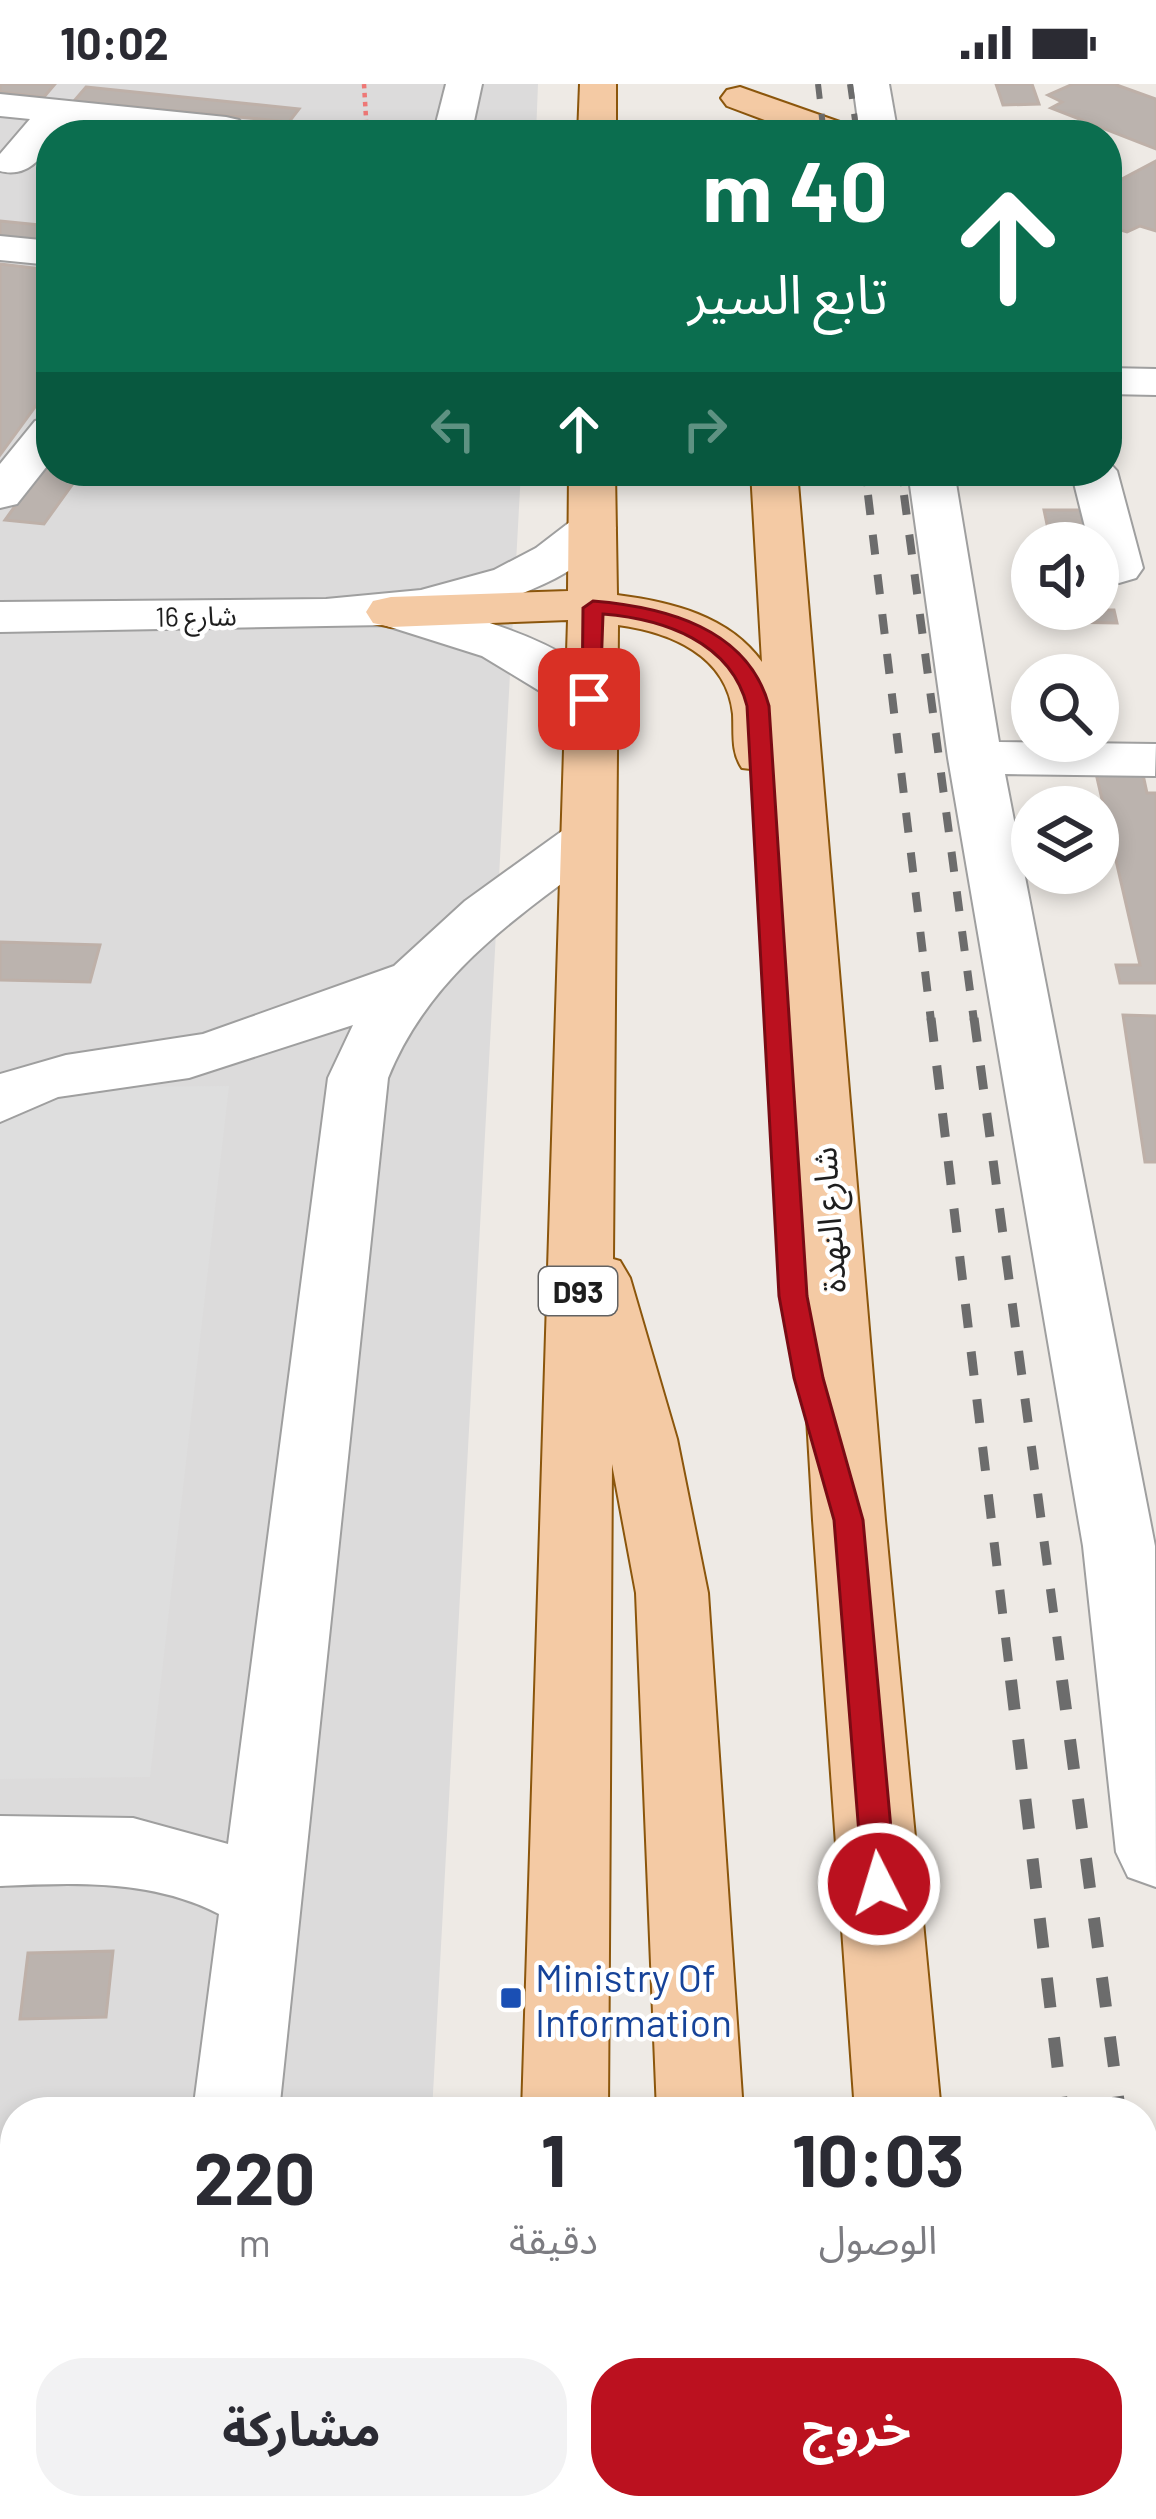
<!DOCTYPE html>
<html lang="ar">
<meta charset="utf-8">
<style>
:root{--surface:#fff;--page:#f2f2f3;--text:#2b2b33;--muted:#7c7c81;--accent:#bb111f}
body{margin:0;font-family:Barlow,"Noto Sans Arabic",sans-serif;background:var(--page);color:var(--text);direction:rtl;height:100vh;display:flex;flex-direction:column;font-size:45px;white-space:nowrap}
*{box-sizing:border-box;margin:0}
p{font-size:39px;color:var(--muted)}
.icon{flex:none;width:66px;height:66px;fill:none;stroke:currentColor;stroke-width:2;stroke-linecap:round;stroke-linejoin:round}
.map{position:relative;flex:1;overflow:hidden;direction:ltr}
.side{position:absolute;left:0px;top:2013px;width:1158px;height:423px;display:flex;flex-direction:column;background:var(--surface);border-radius:48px 48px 0 0;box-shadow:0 6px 18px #0003;direction:rtl}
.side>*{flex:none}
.guide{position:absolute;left:36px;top:36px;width:1086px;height:366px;border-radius:48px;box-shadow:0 6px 18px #0003;direction:rtl;background:#0b6e4f;color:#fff;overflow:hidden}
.buttons{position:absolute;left:1011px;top:438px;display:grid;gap:24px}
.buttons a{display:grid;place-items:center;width:108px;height:108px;border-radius:50%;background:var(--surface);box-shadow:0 6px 18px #0003;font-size:60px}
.pin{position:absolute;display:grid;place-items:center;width:102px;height:102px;color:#fff;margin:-51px;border-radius:24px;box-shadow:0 6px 18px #0006}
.me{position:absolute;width:132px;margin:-66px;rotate:355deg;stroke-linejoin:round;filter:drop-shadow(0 0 9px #0008)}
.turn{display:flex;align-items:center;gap:42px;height:252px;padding:0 36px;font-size:54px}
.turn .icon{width:156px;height:156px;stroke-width:2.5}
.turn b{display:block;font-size:84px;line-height:102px}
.lanes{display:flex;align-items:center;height:114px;padding:0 36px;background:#0003;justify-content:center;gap:60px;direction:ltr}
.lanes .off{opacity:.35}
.eta{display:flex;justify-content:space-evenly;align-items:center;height:204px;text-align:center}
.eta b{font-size:72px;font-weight:700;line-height:84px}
.action{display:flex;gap:24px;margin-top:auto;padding:24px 36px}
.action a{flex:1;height:138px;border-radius:48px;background:var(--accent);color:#fff;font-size:48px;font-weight:700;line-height:138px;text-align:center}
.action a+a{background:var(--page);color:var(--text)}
.status{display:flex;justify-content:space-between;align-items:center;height:84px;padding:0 60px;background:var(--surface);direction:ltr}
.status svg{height:33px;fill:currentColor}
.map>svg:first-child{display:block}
</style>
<div class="status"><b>10:02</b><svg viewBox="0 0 49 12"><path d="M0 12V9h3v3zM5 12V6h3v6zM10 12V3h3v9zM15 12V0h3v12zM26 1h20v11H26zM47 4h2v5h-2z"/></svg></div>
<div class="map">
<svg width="1156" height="2435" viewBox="0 0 1156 2435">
<rect width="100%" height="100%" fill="#eeeae5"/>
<polygon fill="#dcdbdb" points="0,0 538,0 536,51 51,51 51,387 521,387 432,2028 15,2028 15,2421 411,2421 410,2435 0,2435"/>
<polygon fill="#dedede" points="229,1002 150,1693 0,1695 0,1004"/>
<g fill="#bbb3ae" stroke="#beb0a8" stroke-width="3">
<polygon points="0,0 55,0 44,13 0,8"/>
<polygon points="996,0 1032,0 1039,20 1003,21"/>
<polygon points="1073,0 1114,0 1156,15 1156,65 1051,24 1062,18 1048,11"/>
<polygon points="86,3 299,25 289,38 74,17"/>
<polygon points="95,42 178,50 87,51"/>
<polygon points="1156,77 1156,147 1140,142 1127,148 1107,142 1107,103"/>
<polygon points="0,137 51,142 51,159 0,153"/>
<polygon points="0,180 51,186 51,301 0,371"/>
<polygon points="51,372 51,387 82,387 44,440 5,436"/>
<polygon points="1044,426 1085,426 1090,446 1048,445"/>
<polygon points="1048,445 1090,446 1093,459 1051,459"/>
<polygon points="1052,526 1114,526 1117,539 1055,538"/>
<polygon points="1095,685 1142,686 1147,709 1156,709 1156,899 1120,899 1116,881 1140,881"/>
<polygon points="0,858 100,861 90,898 0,896"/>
<polygon points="1123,931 1156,932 1156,1078 1145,1078"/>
<polygon points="113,1867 106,1933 20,1935 28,1869"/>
<rect x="0" y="2286" width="15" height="93"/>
</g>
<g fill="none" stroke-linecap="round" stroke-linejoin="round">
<defs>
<g id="minor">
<polygon points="446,0 482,0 471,51 433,51"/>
<polygon points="853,0 889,0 898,51 860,51"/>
<path d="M0,10l226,23 13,3 6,8 -5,7h-57l-116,-12 -16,12c-5,24 -26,43 -51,36v-17l30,-35 -30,-3z"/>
<polygon points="0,152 51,157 51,181 0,176"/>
<polygon points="1107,284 1156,285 1156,311 1107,310"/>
<polygon points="51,333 51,377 17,420 0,424 0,380 35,337"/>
<polygon points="1107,376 1117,387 1143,484 1136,494 1119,499 1098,489 1098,459 1089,459 1071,387 1107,387"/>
<polygon points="908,387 954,387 999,658 1156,660 1155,692 1005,690 1155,1462 1156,1803 1128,1793 1116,1768 1083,1462 948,674"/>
<path d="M592,430l17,4 7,10c-33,48 -106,73 -160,85 52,14 127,39 159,86l-8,11 -18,4 -18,-4 -89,-54 -98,-31 -384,7v-30l326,-3 95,-9 73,-20 42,-22 39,-30z"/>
<path d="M588,737l19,5 8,12 -8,12c-87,65 -177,123 -219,228l-109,1034h-86l26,-198c-68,-35 -144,-31 -219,-28v-70l133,2 95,26 100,-766 25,-53 -164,53 -131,19 -58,25v-48l66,-19 137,-21 191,-68 71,-65 104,-75z"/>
<polygon points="15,2376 15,2421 90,2421 85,2435 0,2435 0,2378"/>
<polygon points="146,2421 240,2421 239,2435 143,2435"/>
</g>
<g id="major">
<polygon points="580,0 616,0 616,51 578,51"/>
<polygon points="740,3 854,43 859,51 805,51 727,22 721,14 727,6"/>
<path d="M569,387h46l2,124c55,7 112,21 145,67l-11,-191h46l88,1049 56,592h-86l-42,-592 -44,-749 -27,-3c-11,-16 -8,-34 -9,-54 -6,-59 -63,-82 -115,-89l-5,634 7,2 10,17 47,161 31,154 35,519h-86l-21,-519 -24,-129 -4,648h-86l46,-1492 -177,7 -18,-4 -7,-11 7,-11 18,-4 177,-6z"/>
<polygon points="512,2421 606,2421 607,2435 511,2435"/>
<polygon points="674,2421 768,2421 770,2435 674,2435"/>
<polygon points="884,2421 978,2421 980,2435 884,2435"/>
</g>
</defs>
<use href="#minor" stroke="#9f9f9f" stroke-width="4"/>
<use href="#major" stroke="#8b560c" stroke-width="4"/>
<polyline stroke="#ee7876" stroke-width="4.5" stroke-dasharray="4.5 4.5" stroke-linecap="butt" points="364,0 367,51"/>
<use href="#minor" fill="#fff" fill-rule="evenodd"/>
<use href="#major" fill="#f4caa4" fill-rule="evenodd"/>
<g stroke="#6c6c6c" stroke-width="6" stroke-dasharray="15 15" stroke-linecap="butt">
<polyline points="818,0 824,51"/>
<polyline points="850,0 857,51"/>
<polyline points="865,387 868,414"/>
<polyline points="901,387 905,414"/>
</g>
<g stroke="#6c6c6c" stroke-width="8" stroke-dasharray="20 20" stroke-linecap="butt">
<polyline points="868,411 931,937"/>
<polyline points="904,411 974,937"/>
</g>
<g stroke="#6c6c6c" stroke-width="9" stroke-dasharray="24 24" stroke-linecap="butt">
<polyline points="931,934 1011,1599"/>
<polyline points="974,934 1063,1599"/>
</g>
<g stroke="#6c6c6c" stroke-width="12" stroke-dasharray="30 30" stroke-linecap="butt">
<polyline points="1011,1596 1063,2028"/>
<polyline points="1062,1596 1120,2028"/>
<polyline points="1143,2204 1156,2302"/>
<polyline points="1111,2421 1112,2435"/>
</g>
</g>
<path fill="#bb111f" stroke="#7a0b14" stroke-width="3" d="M593,517c72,6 155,27 176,105l38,590 16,82 40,142 33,364 -5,11 -12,4 -11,-4 -5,-11 -29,-364 -40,-142 -15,-82 -32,-590c-16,-64 -83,-87 -144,-92l-3,85 -3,5h-15l1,-96z"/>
<rect fill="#1a4fb4" stroke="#fff" stroke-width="4.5" x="499" y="1902" width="24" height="24" rx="6"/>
<g text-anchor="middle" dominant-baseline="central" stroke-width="9" stroke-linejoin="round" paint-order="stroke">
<g font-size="27" fill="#1e1e1e" stroke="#fff">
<text transform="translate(196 531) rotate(-1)">شارع 16</text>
</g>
<rect fill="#fff" stroke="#626262" stroke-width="3" x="539" y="1183" width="78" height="48" rx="9"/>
<g font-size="30" font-weight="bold" fill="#1e1e1e">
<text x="578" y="1207">D93</text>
</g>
<g font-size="33" fill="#1e1e1e" stroke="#fff">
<text transform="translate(828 1136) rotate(-94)">شارع النهدة</text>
</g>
<g font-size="39" fill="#164399" stroke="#fff" text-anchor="start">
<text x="535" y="1892">Ministry Of<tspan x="535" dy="45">Information</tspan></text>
</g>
</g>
</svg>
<div class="buttons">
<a><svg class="icon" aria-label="sound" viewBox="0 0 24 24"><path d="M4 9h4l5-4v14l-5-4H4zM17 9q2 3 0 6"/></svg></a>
<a><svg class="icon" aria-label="search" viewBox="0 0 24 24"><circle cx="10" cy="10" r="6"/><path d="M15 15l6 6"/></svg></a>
<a><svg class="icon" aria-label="layers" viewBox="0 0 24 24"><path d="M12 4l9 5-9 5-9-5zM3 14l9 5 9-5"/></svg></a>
</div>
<div class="pin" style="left:589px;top:615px;background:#d93025"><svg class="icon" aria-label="arrive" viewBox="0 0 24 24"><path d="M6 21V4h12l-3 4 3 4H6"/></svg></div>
<svg class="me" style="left:879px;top:1800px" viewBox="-20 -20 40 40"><circle r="17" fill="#bb111f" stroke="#fff" stroke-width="3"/><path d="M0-11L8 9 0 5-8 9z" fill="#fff"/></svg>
<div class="guide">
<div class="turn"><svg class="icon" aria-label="ahead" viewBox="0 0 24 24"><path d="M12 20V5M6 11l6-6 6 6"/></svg><div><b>40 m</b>تابع السير</div></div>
<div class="lanes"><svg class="icon off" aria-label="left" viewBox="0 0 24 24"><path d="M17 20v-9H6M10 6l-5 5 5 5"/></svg><svg class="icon" aria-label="ahead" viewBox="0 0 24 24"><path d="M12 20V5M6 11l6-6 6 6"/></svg><svg class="icon off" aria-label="right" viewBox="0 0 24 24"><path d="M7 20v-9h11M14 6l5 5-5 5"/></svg></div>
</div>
<section class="side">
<div class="eta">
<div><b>10:03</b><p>الوصول</p></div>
<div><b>1</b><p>دقيقة</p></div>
<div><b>220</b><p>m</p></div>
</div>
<div class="action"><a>خروج</a><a>مشاركة</a></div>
</section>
</div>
